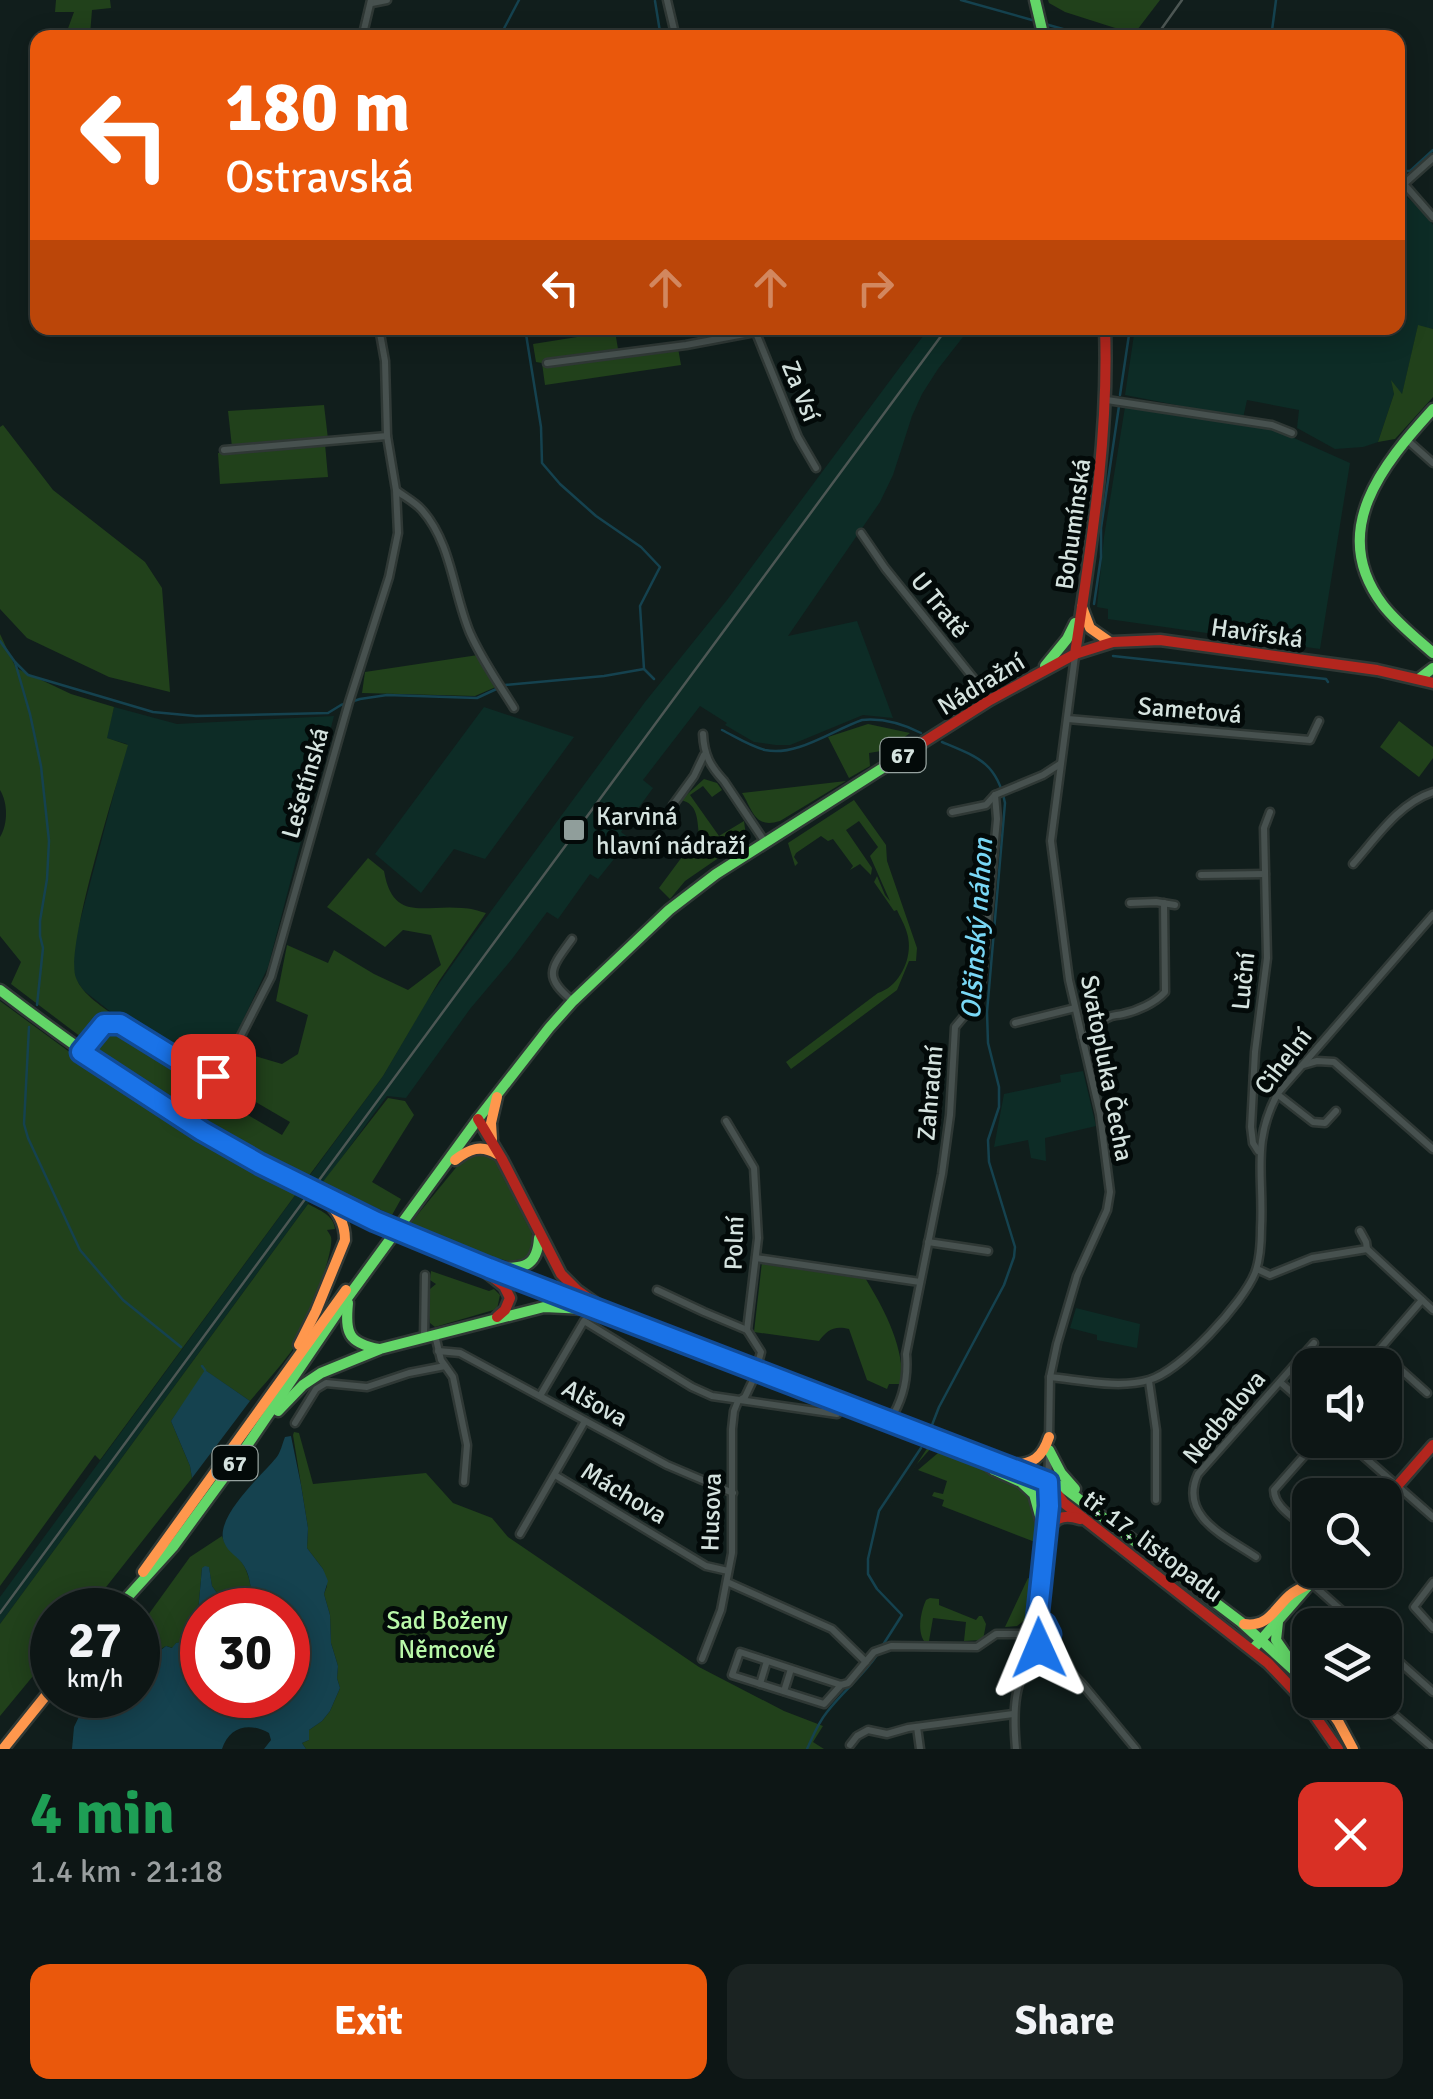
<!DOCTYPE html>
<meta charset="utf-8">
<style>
:root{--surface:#0d1615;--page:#1b2322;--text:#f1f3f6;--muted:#9a9fa0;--line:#2d3534;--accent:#ea580c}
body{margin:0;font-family:Signika,sans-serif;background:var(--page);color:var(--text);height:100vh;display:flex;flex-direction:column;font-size:38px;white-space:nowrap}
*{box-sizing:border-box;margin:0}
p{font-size:32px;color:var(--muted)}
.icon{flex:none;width:55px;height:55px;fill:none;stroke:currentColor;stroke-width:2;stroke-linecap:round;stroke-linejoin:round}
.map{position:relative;height:1749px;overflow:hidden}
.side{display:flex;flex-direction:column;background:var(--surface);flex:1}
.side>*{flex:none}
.top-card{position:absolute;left:30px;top:30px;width:1375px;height:305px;border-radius:20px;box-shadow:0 5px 25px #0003,0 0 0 2px var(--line);background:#ea580c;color:#fff;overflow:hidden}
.controls{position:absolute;left:1292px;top:1348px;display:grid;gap:20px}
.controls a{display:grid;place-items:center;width:110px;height:110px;border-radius:20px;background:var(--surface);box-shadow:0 5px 25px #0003,0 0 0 2px var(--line);font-size:50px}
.speed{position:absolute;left:30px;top:1588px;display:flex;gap:20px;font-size:50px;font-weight:700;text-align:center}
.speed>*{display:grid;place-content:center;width:130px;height:130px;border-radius:50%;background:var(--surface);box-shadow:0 5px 25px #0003,0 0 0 2px var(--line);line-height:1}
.speed small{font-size:25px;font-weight:400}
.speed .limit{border:15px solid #d22;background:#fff;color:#111}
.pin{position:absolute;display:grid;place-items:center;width:85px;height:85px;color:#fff;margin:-42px;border-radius:20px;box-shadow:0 5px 15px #0006}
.me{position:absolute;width:110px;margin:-55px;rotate:359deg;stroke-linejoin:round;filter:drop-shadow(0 0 8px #0008)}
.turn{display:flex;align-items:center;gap:35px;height:210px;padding:0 30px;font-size:45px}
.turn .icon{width:130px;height:130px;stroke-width:2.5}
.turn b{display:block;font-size:70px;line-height:85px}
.lanes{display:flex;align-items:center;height:95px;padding:0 30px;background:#0003;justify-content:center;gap:50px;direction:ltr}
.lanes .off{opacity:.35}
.round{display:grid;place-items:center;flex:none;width:105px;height:105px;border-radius:20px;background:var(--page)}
.headline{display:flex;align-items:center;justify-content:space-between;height:170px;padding:0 30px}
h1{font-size:60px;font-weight:800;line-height:75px;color:#1e9e55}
.primary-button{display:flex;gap:20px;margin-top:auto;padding:20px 30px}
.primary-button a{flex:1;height:115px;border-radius:20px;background:var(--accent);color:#fff;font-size:40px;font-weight:800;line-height:115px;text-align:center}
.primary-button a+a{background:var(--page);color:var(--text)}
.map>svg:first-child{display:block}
</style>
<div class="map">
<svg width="1433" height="1749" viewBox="0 0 1433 1749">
<rect width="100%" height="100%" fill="#111e1c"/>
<g fill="#0d2c26">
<polygon points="1398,190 1426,213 1433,225 1433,329 1418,326 1402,395 1392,383 1394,394 1378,442 1363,447 1335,449 1297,428 1299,410 1247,400 1243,418 1125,395 1135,328 1398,328"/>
<polygon points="929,328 970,328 938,369 922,394 912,416 893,475 880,502 788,636 857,621 893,718 863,715 800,741 790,745 776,745 754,742 725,725 727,723 700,706 643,780 653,788 621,832 629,838 618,854 598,879 590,874 558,919 547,912 512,959 470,1009 406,1098 387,1096 0,1624 0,1597 383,1076 428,999 469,941 645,702 727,600"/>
<polygon points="1125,407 1276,430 1350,463 1320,649 1108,619 1108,609 1097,607 1104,537"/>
<polygon points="114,707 177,724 334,716 268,967 221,1067 212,1071 195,1067 121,1020 83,990 72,973 75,940 127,744 106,738"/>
<polygon points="484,707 574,737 485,859 454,849 421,893 375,854"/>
<polygon points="1083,1071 1096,1126 1045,1138 1046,1161 1031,1158 1028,1140 994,1147 1004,1094 1061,1082 1060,1075"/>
<polygon points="1076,1308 1140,1324 1137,1348 1097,1340 1097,1335 1070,1328"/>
</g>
<g fill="#21411b">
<polygon points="56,0 110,0 111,8 92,10 90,35 66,34 74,12 55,12"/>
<polygon points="1048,0 1160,0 1134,34 1065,12 1049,3"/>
<polygon points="1418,325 1433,329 1433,397 1395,439 1378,442 1394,394 1391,380 1402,394"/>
<polygon points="615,331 619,355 678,348 681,365 545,385 542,363 536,362 533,344"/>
<polygon points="324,405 328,439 232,447 228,411"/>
<polygon points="3,425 53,490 145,562 162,588 170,692 109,677 27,638 0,609 0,427"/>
<polygon points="325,444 328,477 220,484 218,453"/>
<path d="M0,634l16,34 55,26 43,13 -7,31 21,7c-11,39 -64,205 -52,233 7,18 30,31 45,42l-17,-1 -23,18 -70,-53 10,-22 -21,-26v-99c8,-13 8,-34 0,-47z"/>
<polygon points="478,655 498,686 475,696 362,693 365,672"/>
<polygon points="1399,721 1433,747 1433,758 1419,777 1380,747"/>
<polygon points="868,724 910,733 887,750 869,753 870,766 849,778 828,737"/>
<path d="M704,779l13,4 5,7 -10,7 -9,-11 -13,9 29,41 25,-15 2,15 -5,11 -24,12 -32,22 -15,18 -11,-11 40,-54c-2,-15 -1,-30 -18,-34z"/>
<path d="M846,781l-66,40c-26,8 -27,-11 -38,-28z"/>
<path d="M854,800l32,45 1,16 30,87 -1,13h-7l-12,29 -106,79 -5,-7 92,-69c23,-7 36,-38 29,-60 -2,-8 -7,-16 -10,-23l-3,1 -20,-29 3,-6 8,19 5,6 -20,-45 8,-9 -19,-26 -13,9 26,38 -1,7 -11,-11 -10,6 3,-4 -20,-27 -5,2 -7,-5 -25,17 -2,4 4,6 -3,3 -7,-23z"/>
<path d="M368,858l16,13c9,52 40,33 78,37 8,0 17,3 24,5l-47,68 -56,95 -75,101 -110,-61 -104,-69 5,-13 13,-5 14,4 101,65 2,6 53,31 8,-13 -60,-35 -1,-7 19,-26 34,10 16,-10 10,-39 -32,-14 11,-56 41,18 6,-13 40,24 34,16 33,-25 -10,-30 -28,-5 -18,17 -58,-40z"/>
<polygon points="0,1001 90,1067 202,1141 296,1194 100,1460 95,1455 0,1586"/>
<polygon points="388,1098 405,1101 414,1115 372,1182 401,1199 392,1215 322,1183"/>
<path d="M475,1152l13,1 6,5 37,73c4,11 3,21 -7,28l-16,2 -12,-3 -87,-33 54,-66z"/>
<path d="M308,1204c11,6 26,11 27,25l-8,1c1,2 3,4 4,7 4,15 -28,98 -36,109 -13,19 -30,37 -45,55l-44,-30 -35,50 19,45 2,12 -104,132h-36v43l-52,63v-92z"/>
<path d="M762,1262l102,14c20,33 40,69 38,108h-13l-2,5 -20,-9 -18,-51c-15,-4 -22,1 -30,12l-65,-9z"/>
<polygon points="431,1271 489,1291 494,1289 500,1295 497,1309 435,1327 430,1323 428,1308 430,1289 436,1284 430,1280"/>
<polygon points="294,1432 299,1433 313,1484 426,1473 453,1503 492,1518 508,1537 699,1667 784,1711 823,1726 813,1742 824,1749 306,1749 302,1743 309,1740 309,1730 322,1721 330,1711 340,1688 337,1678 338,1666 331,1643 330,1615 324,1594 327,1586 323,1569 307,1548 308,1528 293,1435"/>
<polygon points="930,1444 1011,1478 1028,1490 1040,1530 1026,1619 1017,1626 1005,1627 1028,1578 1032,1579 1035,1542 942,1506 944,1500 932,1496 934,1492 943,1494 947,1481 918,1470 938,1453 932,1447 916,1465 883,1515"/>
<path d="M222,1536c5,16 19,20 24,34 6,14 5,27 13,40h-30l-17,-24 -3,-18h-7l-4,44c-7,9 -6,20 -12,30l-10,1 -3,5 -7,-2 -10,6 -6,-4 -12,-1v-18l52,-72z"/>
<path d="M930,1598l9,1v6l37,15 3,-4h3l4,8 -3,16 -19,1 2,-19 -33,-4 -4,23h-5c-7,-11 -3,-30 2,-41z"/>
</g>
<g fill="#15424f">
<polygon points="205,1370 250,1401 192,1478 190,1466 171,1421"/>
<path d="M291,1436l10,49 7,43 -1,20 16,21 5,12 -4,13 6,21 1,28 7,23 -1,12 3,10 -10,23 -8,10 -13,9v10l-7,3 4,6h-42l7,-9 -2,-7c-19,-11 -40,-7 -47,16h-150l2,-22 12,-25 -1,-7h53v-48l12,1 8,4 8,-6 6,2 4,-5 11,-2 6,-13 1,-11 4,-5 4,-44 3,-2 4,1 3,19 17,24h-27v25l-5,14 2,16 -2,5 5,12v13h86v-85h-29c-10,-15 -7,-32 -15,-44 -5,-9 -16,-13 -20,-24 -10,-24 37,-66 52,-84 5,-6 6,-14 9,-21z"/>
</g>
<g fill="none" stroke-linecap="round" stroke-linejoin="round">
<g stroke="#15424f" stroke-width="2.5">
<polyline points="961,0 1032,20"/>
<polyline points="655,1 661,38"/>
<polyline points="1045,24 1095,38"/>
<polyline points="499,38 519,0"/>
<polyline points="1271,38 1276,0"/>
<polyline points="1398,171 1410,171 1433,150"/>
<polyline points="525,328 541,427 542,463 560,484 596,516 641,547 660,567 640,606 644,669 654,679"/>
<polyline points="1120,395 1130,328"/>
<polyline points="1094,604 1101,557 1101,528 1119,406"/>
<polyline points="0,641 15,662 30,714 41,766 49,841 47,879 40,921 40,936 43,948 37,1005"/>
<polyline points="1113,656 1326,679 1328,682"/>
<polyline points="15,662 28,675 153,712 196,716 328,713 341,705 360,699 387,695 477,698 505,685 604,676 644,669"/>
<path d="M722,730c14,7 28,16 43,20 31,7 68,-20 97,-30 20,-2 41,4 59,13"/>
<polyline points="29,1027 24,1124 28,1138 80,1250 123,1300 181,1347"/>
<polyline points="202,1366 205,1370"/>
<path d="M932,1425l7,-18 65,-122 10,-28 1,-10 -26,-85 -1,-22 11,-33v-20l-11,-44 -1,-31 18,-209c-8,-40 -27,-46 -63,-61"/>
<polyline points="881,1648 902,1615 877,1589 868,1574 868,1559 879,1511 921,1448"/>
<path d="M807,1749c6,-13 11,-26 20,-37 16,-21 35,-35 50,-57"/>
</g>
<defs>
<g id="street">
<polyline points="667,0 676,38"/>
<polyline points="372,3 387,0"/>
<polyline points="362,38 371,0"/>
<polyline points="1398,182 1404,184 1433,217"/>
<polyline points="1404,184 1433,158"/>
<polyline points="754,328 798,437 816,468"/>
<polyline points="547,363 686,345 755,332"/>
<polyline points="1107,400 1272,425 1292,433"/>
<polyline points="1406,439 1433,463"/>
<polyline points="224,450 387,436"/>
<path d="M397,491c8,6 18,11 25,19 30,34 31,83 48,123 12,27 29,51 44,75"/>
<polyline points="861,533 885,568 990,699"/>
<polyline points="1068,719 1310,740 1319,721"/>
<path d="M703,734c1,21 7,32 21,47l41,61"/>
<polyline points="673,805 694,776 704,755"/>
<polyline points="952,812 986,805 995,795 1043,775 1060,764"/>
<path d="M1353,864c23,-26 46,-61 80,-72"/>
<polyline points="1201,875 1265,874"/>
<polyline points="1130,903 1156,902 1175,905"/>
<path d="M572,939c-21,29 -30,37 1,62"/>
<polyline points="1015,1023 1075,1008"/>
<path d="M1082,1037c11,-5 15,-14 25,-19 8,-4 8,-2 16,-4 14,-3 32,-11 42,-22l-1,-89"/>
<polyline points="82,1051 104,1024 120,1024 201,1075 213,1076 224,1069 271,977 349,702 389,577 398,533 396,490 387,436 385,361 379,328"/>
<polyline points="1303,1065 1317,1061 1334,1062 1433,1149"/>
<polyline points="1254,1076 1313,1122 1325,1123 1336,1111"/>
<polyline points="1258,1151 1253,1143 1251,1127 1255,1052 1267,958 1264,828 1270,812"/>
<polyline points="928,1242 988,1251"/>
<polyline points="1367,1249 1433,1310"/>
<polyline points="756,1258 920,1282"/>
<polyline points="1257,1269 1270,1275 1312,1258 1367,1249 1366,1242 1360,1231"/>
<polyline points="657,1290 704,1312 747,1330"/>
<polyline points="435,1335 441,1360 453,1377 467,1445 464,1482"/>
<polyline points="424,1337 425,1275"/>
<polyline points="1379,1350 1427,1393"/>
<polyline points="438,1351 460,1353 667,1465 733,1493"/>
<polyline points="1366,1365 1422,1300"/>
<path d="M1050,1377c31,3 69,12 99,3 32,-9 94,-77 106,-107 5,-13 6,-31 6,-45 3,-52 -10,-86 17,-135l155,-178"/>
<polyline points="1149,1381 1156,1430 1156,1500"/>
<polyline points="1280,1382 1310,1408"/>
<polyline points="540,1396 584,1321 692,1387 712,1396 837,1414"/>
<path d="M890,1420c13,-20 18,-43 16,-66l36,-180 8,-59 5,-88 21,-25 5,-12 16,-171 -2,-24"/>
<polyline points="295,1423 316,1389 326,1383 367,1387 409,1373 445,1366"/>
<polyline points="1345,1440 1433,1517"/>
<polyline points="1049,1441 1050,1377 1057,1344 1077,1276 1107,1210 1110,1192 1100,1114 1069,980 1051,841 1075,656"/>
<polyline points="555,1475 706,1566 728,1571"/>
<polyline points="1047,1526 1049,1453"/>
<path d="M1307,1529c-12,-11 -33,-22 -33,-39l44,-50"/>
<polyline points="520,1534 585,1421"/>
<path d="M1256,1557c-29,-20 -78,-40 -58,-83l116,-131"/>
<polyline points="727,1582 832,1629 866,1662"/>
<polyline points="1433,1582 1414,1607 1433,1628"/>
<polyline points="1312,1584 1358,1625"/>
<polyline points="1037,1621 1046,1538"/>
<circle cx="1037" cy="1635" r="13"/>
<polyline points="1295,1643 1310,1652"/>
<polyline points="1045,1645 1083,1685 1136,1749"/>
<polyline points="1385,1649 1433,1692"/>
<polyline points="702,1659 721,1610 732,1553 732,1429 734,1411 738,1401 745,1397 754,1378 761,1352 747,1330 758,1238 754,1168 726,1121"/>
<polyline points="760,1684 767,1661"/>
<polyline points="841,1685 824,1704 732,1675 740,1652 841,1685 848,1683 874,1652 891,1646 977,1647 996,1634 1023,1634"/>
<polyline points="784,1691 791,1669"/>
<polyline points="1377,1700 1433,1748"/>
<polyline points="917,1727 920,1749"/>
<polyline points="850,1745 857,1736 868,1730 887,1734 908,1728 1013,1714"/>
<path d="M1016,1749c-4,-45 -1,-60 16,-102"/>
</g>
<g id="fast">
<polyline points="1035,0 1044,38"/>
<path d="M1433,409c-50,55 -106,122 -50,196 14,18 33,33 50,48"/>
<polyline points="1045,666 1067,639 1075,623"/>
<polyline points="1420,678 1433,668"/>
<path d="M0,990c93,71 189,136 292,191"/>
<polyline points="330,1200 375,1221"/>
<path d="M497,1268c26,0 40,0 42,-30"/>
<path d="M348,1303c-3,30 0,40 31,46"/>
<polyline points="730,1360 1063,1487 1241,1622 1310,1685"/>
<polyline points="278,1411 303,1385 321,1373 380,1349 544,1307 586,1309"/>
<polyline points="1049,1450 1061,1473 1075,1489"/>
<polyline points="978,1457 994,1470 1021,1482 1034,1494 1046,1538"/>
<polyline points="116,1610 173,1547 244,1450 348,1297 478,1119 549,1028 573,1001 669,910 716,874 900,757"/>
<polyline points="1278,1622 1276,1640 1287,1656"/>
<polyline points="1253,1649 1322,1570"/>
</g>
<g id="slow">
<polyline points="1082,607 1090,628 1110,642"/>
<polyline points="492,1139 491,1123 497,1097"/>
<path d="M455,1160c14,-11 26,-16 42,-6"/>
<polyline points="412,1238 730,1360"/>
<path d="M299,1345l17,-34 29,-71c0,-18 -8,-29 -20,-42"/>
<path d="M1011,1465c22,-1 31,-7 38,-28"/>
<polyline points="143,1572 346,1290"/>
<path d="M1244,1624c24,4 30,-15 46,-29 6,-5 14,-8 21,-12"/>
<polyline points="1323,1700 1338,1721 1353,1749"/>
<polyline points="3,1749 52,1688"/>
</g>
<g id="jam">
<polyline points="1075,654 1113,642 1160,640 1377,670 1433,683"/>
<path d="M900,757l90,-57 85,-46c16,-109 34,-216 30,-326"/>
<polyline points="478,1119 502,1159 561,1274 577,1290 601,1307"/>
<polyline points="485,1271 504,1286 510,1298 505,1310 497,1317"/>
<polyline points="1048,1482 1064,1503 1268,1663 1306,1703 1338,1749"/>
<polyline points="1385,1500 1433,1445"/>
<path d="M1046,1537c6,-18 15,-24 34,-18"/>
</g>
</defs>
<use href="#street" stroke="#2f3835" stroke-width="11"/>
<use href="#fast" stroke="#2f3835" stroke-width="15"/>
<use href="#slow" stroke="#2f3835" stroke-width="15"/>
<use href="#jam" stroke="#2f3835" stroke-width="15"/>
<use href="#street" stroke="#47514f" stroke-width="6"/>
<use href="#fast" stroke="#63d668" stroke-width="10"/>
<use href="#slow" stroke="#ff974d" stroke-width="10"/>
<use href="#jam" stroke="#b3261e" stroke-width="10"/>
<g stroke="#4d5754" stroke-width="2.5">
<polyline points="1155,38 1182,0"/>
<polyline points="0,1613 947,328"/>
</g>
<defs>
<polyline id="fast-bridge" points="292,1181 325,1198"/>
<polyline id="jam-bridge" points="375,1221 412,1238"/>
</defs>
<use href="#fast-bridge" stroke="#2f3835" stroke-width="15" stroke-linecap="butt"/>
<use href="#jam-bridge" stroke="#2f3835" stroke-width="15" stroke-linecap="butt"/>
<use href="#fast-bridge" stroke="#63d668" stroke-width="10"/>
<use href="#jam-bridge" stroke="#b3261e" stroke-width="10"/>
</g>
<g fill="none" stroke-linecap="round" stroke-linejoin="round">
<defs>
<polyline id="route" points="213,1076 201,1074 120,1024 104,1024 81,1052 202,1131 260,1164 375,1221 489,1268 1048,1482 1049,1506 1037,1621 1045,1624 1050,1634 1048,1642 1039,1648"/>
</defs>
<use href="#route" stroke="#114b97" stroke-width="25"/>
<use href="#route" stroke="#1a73e8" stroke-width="18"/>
</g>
<rect fill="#909e9b" stroke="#030a09" stroke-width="4" x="562" y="818" width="24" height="24" rx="5"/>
<g text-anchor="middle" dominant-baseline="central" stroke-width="10" stroke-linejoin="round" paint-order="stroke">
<g fill="#030a09" stroke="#96a29f" stroke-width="2.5">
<rect x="880.5" y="738" width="45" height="34" rx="8"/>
<rect x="212.5" y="1446" width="45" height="34" rx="8"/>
</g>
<g font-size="22" font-weight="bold" fill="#d5e3df">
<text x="903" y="755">67</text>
<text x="235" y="1463">67</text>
</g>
<g font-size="25" fill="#d5e3df" stroke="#030a09">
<text transform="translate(801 391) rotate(68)">Za Vsí</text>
<text transform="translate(1073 524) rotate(-82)">Bohumínská</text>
<text transform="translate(940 605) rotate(51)">U Tratě</text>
<text transform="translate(1257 633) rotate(8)">Havířská</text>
<text transform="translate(981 684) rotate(-31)">Nádražní</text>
<text transform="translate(1190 710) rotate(5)">Sametová</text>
<text transform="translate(305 783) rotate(-74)">Lešetínská</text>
<text transform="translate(1243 981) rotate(-84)">Luční</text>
<text transform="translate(1283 1061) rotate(-52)">Cihelní</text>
<text transform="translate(1107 1068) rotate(79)">Svatopluka Čecha</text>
<text transform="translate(930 1093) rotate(-85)">Zahradní</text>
<text transform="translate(734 1243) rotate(-88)">Polní</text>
<text transform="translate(595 1403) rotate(29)">Alšova</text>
<text transform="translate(1224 1417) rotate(-50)">Nedbalova</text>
<text transform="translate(624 1493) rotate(31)">Máchova</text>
<text transform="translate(711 1512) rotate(-88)">Husova</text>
<text transform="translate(1153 1546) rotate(37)">tř. 17. listopadu</text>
</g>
<g font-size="25" fill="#d5e3df" stroke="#030a09" text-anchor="start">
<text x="596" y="816">Karviná<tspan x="596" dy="29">hlavní nádraží</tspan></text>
</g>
<g font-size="25" fill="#b9f9a9" stroke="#030a09">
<text x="447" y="1620">Sad Boženy<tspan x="447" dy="29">Němcové</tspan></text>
</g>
<g font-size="28" font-style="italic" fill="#79d7f5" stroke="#030a09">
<text transform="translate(977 929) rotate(-86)">Olšinský náhon</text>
</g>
</g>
</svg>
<div class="controls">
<a><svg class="icon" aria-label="sound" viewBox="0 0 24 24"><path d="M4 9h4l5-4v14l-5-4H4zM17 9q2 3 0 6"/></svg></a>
<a><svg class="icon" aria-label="search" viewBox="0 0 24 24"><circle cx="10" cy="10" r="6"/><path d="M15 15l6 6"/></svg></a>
<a><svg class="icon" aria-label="layers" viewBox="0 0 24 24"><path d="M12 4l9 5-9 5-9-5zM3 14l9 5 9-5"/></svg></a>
</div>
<div class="speed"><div>27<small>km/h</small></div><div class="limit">30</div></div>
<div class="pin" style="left:213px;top:1076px;background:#d93025"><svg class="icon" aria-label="arrive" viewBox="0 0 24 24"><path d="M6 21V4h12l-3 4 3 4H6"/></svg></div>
<svg class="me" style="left:1039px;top:1648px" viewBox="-20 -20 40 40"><path d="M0-17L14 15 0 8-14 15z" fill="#1a73e8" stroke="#fff" stroke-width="4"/></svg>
<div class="top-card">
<div class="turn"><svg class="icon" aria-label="left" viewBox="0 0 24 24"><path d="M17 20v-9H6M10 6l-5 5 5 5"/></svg><div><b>180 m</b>Ostravská</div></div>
<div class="lanes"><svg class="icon" aria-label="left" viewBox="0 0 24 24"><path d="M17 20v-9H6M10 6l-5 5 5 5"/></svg><svg class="icon off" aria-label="ahead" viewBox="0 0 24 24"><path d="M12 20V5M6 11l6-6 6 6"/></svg><svg class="icon off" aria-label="ahead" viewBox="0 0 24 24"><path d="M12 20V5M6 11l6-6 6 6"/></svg><svg class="icon off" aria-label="right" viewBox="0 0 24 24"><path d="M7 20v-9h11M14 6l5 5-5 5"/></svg></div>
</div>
</div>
<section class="side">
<div class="headline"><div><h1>4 min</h1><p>1.4 km · 21:18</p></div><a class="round" style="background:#d93025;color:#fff"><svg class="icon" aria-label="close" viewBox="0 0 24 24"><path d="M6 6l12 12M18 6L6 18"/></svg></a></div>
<div class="primary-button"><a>Exit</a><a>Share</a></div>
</section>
